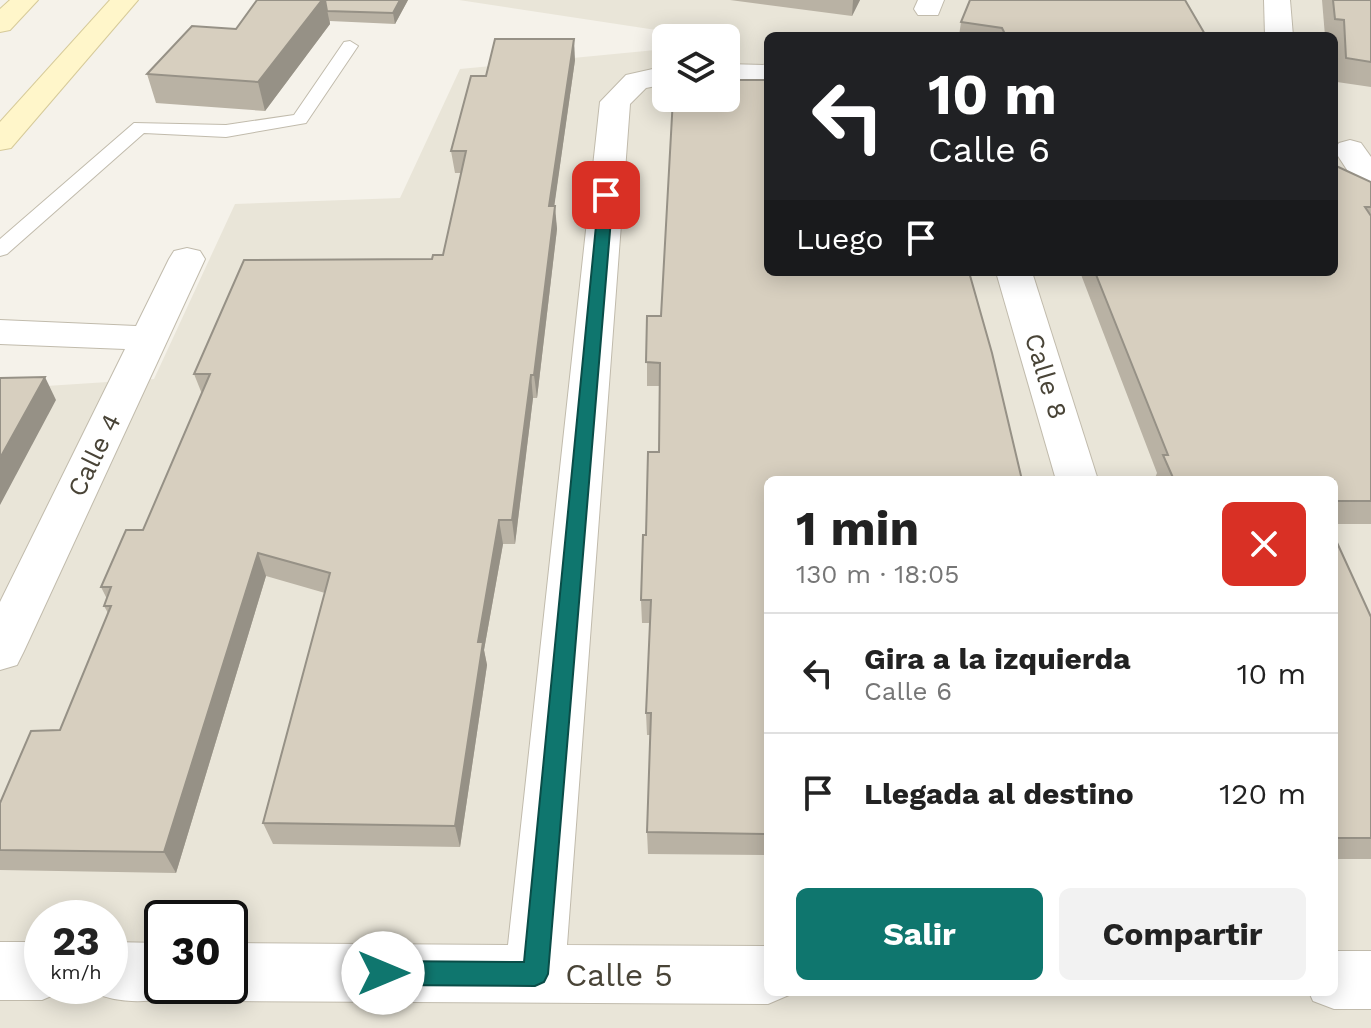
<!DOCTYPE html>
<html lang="es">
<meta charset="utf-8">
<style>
:root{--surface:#fff;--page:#f2f2f2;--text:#222;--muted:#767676;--line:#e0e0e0;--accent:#0f766e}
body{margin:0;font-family:"Work Sans",sans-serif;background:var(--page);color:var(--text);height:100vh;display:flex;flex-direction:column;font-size:30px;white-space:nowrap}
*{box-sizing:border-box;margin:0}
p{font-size:26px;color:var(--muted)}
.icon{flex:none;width:44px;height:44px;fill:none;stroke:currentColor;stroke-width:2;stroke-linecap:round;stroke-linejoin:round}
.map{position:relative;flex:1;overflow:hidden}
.panel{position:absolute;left:764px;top:476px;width:574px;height:520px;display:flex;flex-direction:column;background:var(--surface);border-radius:12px;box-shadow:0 4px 20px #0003}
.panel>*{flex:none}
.hud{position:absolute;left:764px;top:32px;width:574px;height:244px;border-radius:12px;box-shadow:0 4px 20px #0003;background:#202124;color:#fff;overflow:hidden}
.tools{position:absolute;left:652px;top:24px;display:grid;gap:16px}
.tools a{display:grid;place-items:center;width:88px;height:88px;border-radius:12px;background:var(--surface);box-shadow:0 4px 20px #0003;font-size:40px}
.speed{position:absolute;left:24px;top:900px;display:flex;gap:16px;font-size:40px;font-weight:700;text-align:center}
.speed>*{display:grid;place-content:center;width:104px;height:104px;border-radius:50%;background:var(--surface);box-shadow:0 4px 20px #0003;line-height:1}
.speed small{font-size:20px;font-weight:400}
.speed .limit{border:4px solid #111;border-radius:12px;background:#fff;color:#111}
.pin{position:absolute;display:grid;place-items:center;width:68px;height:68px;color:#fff;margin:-34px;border-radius:16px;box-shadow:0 4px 12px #0006}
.me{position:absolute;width:88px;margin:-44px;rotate:90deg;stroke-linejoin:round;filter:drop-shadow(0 0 6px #0008)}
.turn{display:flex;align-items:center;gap:28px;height:168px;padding:0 32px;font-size:36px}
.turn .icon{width:104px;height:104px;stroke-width:2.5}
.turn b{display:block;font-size:56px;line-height:68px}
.then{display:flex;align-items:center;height:76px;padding:0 32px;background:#0003;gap:16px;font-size:30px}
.round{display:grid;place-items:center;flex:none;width:84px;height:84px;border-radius:12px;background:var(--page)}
.head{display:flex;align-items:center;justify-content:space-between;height:136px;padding:0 32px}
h1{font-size:48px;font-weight:700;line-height:60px}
.action{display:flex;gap:16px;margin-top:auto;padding:16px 32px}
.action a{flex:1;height:92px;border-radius:12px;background:var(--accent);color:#fff;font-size:32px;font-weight:700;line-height:92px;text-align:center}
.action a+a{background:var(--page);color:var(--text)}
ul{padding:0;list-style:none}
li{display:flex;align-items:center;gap:24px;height:120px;padding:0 32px;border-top:2px solid var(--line)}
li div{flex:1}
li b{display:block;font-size:30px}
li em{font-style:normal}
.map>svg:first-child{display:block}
</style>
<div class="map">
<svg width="1371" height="1028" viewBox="0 0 1371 1028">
<rect width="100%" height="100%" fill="#f5f2ea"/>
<path fill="#e9e5d8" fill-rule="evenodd" d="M459,0h912v1028h-1371v-639l154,-10 81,-175 165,-6 60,-129 206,-20v49h60v-55l4,-1 -4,-4h-17zM768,36h566v236h-566zM768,480h566v512h-566zM42,918h68v68h-68zM162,918h68v68h-68z"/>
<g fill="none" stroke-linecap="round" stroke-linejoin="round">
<defs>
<polygon id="lane" points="350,41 358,46 306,123 226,137 144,133 7,254 0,256 0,239 134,123 226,125 294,115 344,42"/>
<g id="street">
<polygon points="918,0 944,0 938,15 918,15 914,9"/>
<polygon points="1264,0 1290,0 1293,36 1265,36"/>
<polygon points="726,64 768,65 768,83 726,82"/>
<polygon points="666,66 666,84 646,88 630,104 567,945 768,946 768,992 790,992 789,995 768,1004 230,1001 209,992 206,986 230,986 230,943 508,945 600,102 626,75"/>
<polygon points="1350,140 1361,143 1371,157 1371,191 1359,188 1334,150 1339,143"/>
<polygon points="187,248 200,251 205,259 24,651 17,665 0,670 0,602 125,349 0,344 0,320 136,326 169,259 174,251"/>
<polygon points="996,272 1032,272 1098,480 1056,480"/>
<polygon points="0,942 42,942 42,986 65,986 63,991 42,1000 0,1000"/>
<path d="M110,942l52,1v43h24l-3,6c-30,13 -64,12 -94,-1l-2,-5h23z"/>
<polygon points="1334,951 1371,951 1371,1009 1334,1009 1313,1001 1309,992 1334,992"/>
</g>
<g id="secondary">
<polygon points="10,0 38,0 10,30 0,32 0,9"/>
<polygon points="110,0 138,0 11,148 0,150 0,122"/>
</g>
</defs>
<use href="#lane" stroke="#c1bbac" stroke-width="2"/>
<use href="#street" stroke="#c1bbac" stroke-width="2"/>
<use href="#secondary" stroke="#d6ca99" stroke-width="2"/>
<use href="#lane" fill="#fff" fill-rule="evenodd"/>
<use href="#street" fill="#fff" fill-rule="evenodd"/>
<use href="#secondary" fill="#fff6ca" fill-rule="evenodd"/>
</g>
<g fill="#b9b2a4">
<polygon points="257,0 408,0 395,24 330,21 330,24 265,111 156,103 147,74 236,29"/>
<polygon points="730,0 860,0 852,16"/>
<polygon points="1322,0 1371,0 1371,87 1337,82 1334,36 1325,36"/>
<polygon points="961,22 1206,36 959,36"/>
<polygon points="575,60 554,206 557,229 537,398 533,398 515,544 503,544 484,650 487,665 460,847 273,844 263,823 325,593 266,576 176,873 0,870 0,803 60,730 108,613 104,606 107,599 101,587 143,530 202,394 194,374 432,259 443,255 461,173 455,173 451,151 486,76"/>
<polygon points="1371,182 1371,524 1334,524 1334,480 1155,480 1155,478 1157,473 1080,272 1334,272"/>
<polygon points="647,316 768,480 768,855 648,854 647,832 650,735 647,735 646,713 650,623 642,623 641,600 646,535 659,452 660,386 647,386"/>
<polygon points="1334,536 1371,617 1371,859 1334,859"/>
</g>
<g fill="#969186">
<polygon points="322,0 325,0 330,24 265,111 258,82"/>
<polygon points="400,0 408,0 395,24 393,13"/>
<polygon points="853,0 860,0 852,16"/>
<polygon points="574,39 575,60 551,229 549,206"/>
<polygon points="555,206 557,229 537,398 534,375"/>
<polygon points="531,375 533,398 515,544 512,520"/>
<polygon points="45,377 56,400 0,505 0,458"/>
<polygon points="499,520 503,544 484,650 487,665 460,847 455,826 478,642"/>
<polygon points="258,553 266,576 176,873 164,852"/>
</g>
<g fill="#d7cfbf" stroke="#969186" stroke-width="2">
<polygon points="257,0 322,0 258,82 147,74 192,26 236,29"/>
<polygon points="325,0 400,0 393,13 327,11"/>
<polygon points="970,0 1185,0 1206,36 1006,36 1002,28 961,22"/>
<polygon points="1333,0 1371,0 1371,62 1346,58 1344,20 1335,19"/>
<polygon points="495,39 574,39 549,206 555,206 534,375 531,375 512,520 499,520 478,642 483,642 455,826 263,823 330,573 258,553 164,852 0,850 0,803 31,731 60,730 111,606 104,606 111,587 101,587 126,530 143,530 210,374 194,374 244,260 432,259 433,255 443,255 466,151 451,151 471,76 486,76"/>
<polygon points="726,80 768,80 768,272 969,272 992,353 1022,480 768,480 768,834 647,832 651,713 646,713 651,600 641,600 643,535 646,535 648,452 659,452 660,363 646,362 647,316 661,316 673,98 726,98"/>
<polygon points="1334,165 1371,182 1371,207 1365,207 1371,216 1371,501 1334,501 1334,480 1174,480 1163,455 1168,455 1095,272 1334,272"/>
<polygon points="45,377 0,458 0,378"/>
<polygon points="1334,536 1371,617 1371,838 1334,838"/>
</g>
<polygon fill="#0f766e" stroke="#0a4d48" stroke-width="2" points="606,191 613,195 548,974 544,982 535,986 383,985 374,982 370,973 374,965 383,961 524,962 599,195"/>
<g text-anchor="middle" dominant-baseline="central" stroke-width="6" stroke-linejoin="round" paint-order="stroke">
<g font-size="26" fill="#494437" stroke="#fff">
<text transform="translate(1046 376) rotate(73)">Calle 8</text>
<text transform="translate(94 455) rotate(-64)">Calle 4</text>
</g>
<g font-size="32" fill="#494437" stroke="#fff">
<text x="619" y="975">Calle 5</text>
</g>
</g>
</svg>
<div class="tools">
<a><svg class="icon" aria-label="layers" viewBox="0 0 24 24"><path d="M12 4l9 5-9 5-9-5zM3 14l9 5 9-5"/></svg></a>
</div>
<div class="speed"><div>23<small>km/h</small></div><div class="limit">30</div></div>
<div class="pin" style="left:606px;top:195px;background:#d93025"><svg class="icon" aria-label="arrive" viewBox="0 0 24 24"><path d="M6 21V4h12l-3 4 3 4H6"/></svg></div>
<svg class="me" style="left:383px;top:973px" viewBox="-20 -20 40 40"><circle r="19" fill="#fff"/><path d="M0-13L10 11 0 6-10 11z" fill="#0f766e"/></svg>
<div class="hud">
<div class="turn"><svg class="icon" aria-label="left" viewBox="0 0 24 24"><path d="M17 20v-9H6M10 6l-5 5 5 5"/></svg><div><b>10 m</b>Calle 6</div></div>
<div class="then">Luego<svg class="icon" aria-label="arrive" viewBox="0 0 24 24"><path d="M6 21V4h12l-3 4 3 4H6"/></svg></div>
</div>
<section class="panel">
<div class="head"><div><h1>1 min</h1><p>130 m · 18:05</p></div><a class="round" style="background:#d93025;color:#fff"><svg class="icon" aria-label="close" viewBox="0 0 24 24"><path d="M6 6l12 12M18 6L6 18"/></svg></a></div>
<ul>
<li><svg class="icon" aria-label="left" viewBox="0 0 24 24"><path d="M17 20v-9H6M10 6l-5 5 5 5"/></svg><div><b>Gira a la izquierda</b><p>Calle 6</p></div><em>10 m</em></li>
<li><svg class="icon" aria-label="arrive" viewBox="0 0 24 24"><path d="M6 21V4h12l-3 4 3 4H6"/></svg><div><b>Llegada al destino</b></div><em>120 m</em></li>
</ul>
<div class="action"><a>Salir</a><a>Compartir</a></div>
</section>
</div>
